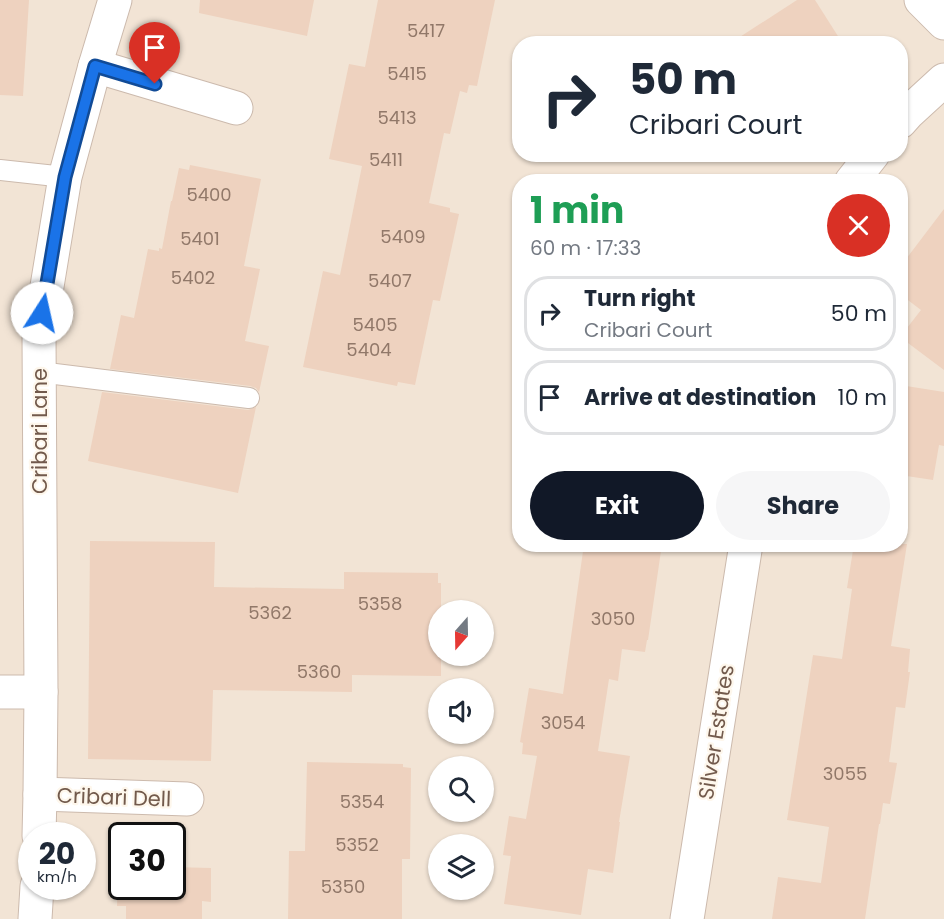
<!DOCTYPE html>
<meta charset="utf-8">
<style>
:root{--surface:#fff;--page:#f6f6f7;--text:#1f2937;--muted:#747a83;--line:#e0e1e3;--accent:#111827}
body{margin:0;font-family:Poppins,sans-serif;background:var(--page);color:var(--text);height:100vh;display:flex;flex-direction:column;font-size:22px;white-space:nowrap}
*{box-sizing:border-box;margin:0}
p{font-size:20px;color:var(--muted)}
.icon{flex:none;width:33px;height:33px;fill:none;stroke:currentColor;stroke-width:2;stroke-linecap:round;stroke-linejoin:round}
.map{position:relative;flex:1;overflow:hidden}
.side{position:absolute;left:512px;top:174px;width:396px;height:378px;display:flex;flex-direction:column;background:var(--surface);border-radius:24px;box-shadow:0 2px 4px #0004}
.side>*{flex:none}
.top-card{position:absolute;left:512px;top:36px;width:396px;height:126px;border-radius:24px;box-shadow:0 2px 4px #0004;background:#fff;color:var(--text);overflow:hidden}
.needle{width:39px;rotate:200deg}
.fabs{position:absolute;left:428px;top:600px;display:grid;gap:12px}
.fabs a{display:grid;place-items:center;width:66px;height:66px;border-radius:50%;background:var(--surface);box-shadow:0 2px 4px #0004;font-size:30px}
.speed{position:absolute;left:18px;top:822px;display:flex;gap:12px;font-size:30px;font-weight:700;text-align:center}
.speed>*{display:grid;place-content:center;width:78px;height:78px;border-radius:50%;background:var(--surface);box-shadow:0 2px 4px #0004;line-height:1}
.speed small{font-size:15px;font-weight:400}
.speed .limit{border:3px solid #111;border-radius:9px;background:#fff;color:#111}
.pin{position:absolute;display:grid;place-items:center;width:51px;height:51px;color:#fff;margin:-62px -26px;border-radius:50% 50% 50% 0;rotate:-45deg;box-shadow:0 0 6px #0007}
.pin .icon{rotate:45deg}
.me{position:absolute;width:66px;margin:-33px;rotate:10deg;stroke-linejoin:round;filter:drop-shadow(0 0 4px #0008)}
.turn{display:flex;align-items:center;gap:21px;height:126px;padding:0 18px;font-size:27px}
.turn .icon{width:78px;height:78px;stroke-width:2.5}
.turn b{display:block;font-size:42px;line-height:51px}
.round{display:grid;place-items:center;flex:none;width:63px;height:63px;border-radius:32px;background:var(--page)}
.overview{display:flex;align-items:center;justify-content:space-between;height:102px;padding:0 18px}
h1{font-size:36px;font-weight:700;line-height:45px;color:#1e9e55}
.button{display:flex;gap:12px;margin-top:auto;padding:12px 18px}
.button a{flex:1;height:69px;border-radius:36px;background:var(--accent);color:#fff;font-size:24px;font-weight:700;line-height:69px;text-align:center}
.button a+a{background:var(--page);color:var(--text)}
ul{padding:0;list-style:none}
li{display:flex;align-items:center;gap:18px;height:75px;margin:0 12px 9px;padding:0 6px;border:3px solid var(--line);border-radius:24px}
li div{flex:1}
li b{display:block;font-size:22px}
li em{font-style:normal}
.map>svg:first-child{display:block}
</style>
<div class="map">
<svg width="944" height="919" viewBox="0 0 944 919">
<rect width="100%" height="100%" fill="#fbf2e6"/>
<path fill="#f2e4d5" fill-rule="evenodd" d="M0,0h944v919h-944zM519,44h381v110h-381zM519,182h381v362h-381zM438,610h45v46h-45zM438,688h45v46h-45zM438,766h45v46h-45zM32,836h50v50h-50zM122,836h50v50h-50zM438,844h45v46h-45z"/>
<g fill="#eed2bf">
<polygon points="0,0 29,0 23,96 0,95"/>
<polygon points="200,0 314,0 307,36 199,13"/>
<polygon points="378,0 495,0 477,86 469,85 467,93 460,91 450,134 444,133 429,203 450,208 450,212 459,214 440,301 433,300 415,385 398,382 397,386 303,367 323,271 340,275 362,166 329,159 349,64 365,67"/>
<polygon points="797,0 815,0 843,44 729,44"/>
<polygon points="190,165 261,179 244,266 260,269 245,341 269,346 259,392 256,388 250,386 110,369 121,315 134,318 148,249 159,251 159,248 162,249 171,201 172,201 179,168 189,170"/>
<polygon points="944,209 944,370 900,337 921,310 900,294 900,267"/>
<polygon points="900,385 944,392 944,446 939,445 933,480 900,475"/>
<polygon points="102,392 248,410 256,407 238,493 88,461"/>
<polygon points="90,541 215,542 214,587 344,589 344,572 438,573 438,583 441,583 441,610 438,610 438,656 441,656 441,676 352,675 352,692 213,690 211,761 88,759"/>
<polygon points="584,544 662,544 648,640 647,640 645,652 622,649 618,681 609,679 598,751 630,756 619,822 620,822 613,873 588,869 581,915 504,904 511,856 503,855 509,816 526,819 537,756 522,754 523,743 520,742 529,688 563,694"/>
<polygon points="854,544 907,544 891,646 910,649 908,672 910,672 905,708 896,707 889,762 897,763 890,804 883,803 880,824 879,824 865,919 772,919 778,877 821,883 829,827 787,820 813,655 842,659 852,589 847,588"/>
<polygon points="307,762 403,764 403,767 411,768 410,859 402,859 402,919 288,919 289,851 305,851"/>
<polygon points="172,867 211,868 211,902 202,901 202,919 126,919 126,906 117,906 118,870 122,870 122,886 172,886"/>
</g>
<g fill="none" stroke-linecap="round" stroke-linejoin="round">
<defs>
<g id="service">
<polyline points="0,170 65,177"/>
<polyline points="39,372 249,398"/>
</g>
<g id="minor">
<polyline points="921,0 944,23"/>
<polyline points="95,66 236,108"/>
<polyline points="900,122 908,113 944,80"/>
<polyline points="851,182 873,154"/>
<polyline points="0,692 41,692"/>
<polyline points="40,794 187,799"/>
<polyline points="39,836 40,794 41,692 39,335 65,177 95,66 115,0"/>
<polyline points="35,919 37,886"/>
<polyline points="687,919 746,544"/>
</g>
</defs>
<use href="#service" stroke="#ccbaad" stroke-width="22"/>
<use href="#minor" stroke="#ccbaad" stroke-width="35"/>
<use href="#service" stroke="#fff" stroke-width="20"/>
<use href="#minor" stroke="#fff" stroke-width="33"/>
</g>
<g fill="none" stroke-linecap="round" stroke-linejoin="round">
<defs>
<polyline id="route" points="42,313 65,177 95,66 155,84"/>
</defs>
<use href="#route" stroke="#114b97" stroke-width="15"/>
<use href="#route" stroke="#1a73e8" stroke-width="10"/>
</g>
<g text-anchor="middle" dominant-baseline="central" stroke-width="4.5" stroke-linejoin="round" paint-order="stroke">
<g font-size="18" fill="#917869">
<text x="426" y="30">5417</text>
<text x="407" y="73">5415</text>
<text x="397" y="117">5413</text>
<text x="386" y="159">5411</text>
<text x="209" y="194">5400</text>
<text x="403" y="236">5409</text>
<text x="200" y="238">5401</text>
<text x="193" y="277">5402</text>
<text x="390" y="280">5407</text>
<text x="375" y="324">5405</text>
<text x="369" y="349">5404</text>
<text x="380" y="603">5358</text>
<text x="270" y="612">5362</text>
<text x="613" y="618">3050</text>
<text x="319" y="671">5360</text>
<text x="563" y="722">3054</text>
<text x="845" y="773">3055</text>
<text x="362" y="801">5354</text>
<text x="357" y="844">5352</text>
<text x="343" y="886">5350</text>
</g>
<g font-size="21" fill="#725a4c" stroke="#fef7ec">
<text transform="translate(39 431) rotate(-90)">Cribari Lane</text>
<text transform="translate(716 732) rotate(-81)">Silver Estates</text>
<text transform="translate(114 797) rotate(2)">Cribari Dell</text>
</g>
</g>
</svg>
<div class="fabs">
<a><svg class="needle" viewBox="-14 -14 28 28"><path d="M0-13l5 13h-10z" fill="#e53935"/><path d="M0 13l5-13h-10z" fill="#747a83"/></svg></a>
<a><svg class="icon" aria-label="sound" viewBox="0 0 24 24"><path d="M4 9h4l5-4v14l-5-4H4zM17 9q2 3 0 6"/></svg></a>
<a><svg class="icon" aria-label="search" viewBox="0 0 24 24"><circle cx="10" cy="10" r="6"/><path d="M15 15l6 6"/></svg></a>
<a><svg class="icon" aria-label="layers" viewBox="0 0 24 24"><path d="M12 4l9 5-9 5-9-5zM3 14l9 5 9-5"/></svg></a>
</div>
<div class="speed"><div>20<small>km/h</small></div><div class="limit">30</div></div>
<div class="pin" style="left:155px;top:84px;background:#d93025"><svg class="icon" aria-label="arrive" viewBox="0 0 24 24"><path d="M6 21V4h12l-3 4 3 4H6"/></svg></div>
<svg class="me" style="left:42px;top:313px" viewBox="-20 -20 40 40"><circle r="19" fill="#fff"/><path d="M0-13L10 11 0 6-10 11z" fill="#1a73e8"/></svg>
<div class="top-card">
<div class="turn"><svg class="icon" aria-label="right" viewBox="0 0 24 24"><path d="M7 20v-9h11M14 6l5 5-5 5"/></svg><div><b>50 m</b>Cribari Court</div></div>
</div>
<section class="side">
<div class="overview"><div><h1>1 min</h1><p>60 m · 17:33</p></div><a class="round" style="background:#d93025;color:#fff"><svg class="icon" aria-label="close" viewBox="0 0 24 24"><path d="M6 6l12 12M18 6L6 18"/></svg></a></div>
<ul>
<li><svg class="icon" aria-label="right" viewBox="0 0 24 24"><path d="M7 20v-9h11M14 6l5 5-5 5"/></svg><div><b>Turn right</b><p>Cribari Court</p></div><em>50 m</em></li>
<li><svg class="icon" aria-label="arrive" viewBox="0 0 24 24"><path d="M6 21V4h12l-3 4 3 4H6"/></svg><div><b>Arrive at destination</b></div><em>10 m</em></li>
</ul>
<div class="button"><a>Exit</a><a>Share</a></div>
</section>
</div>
